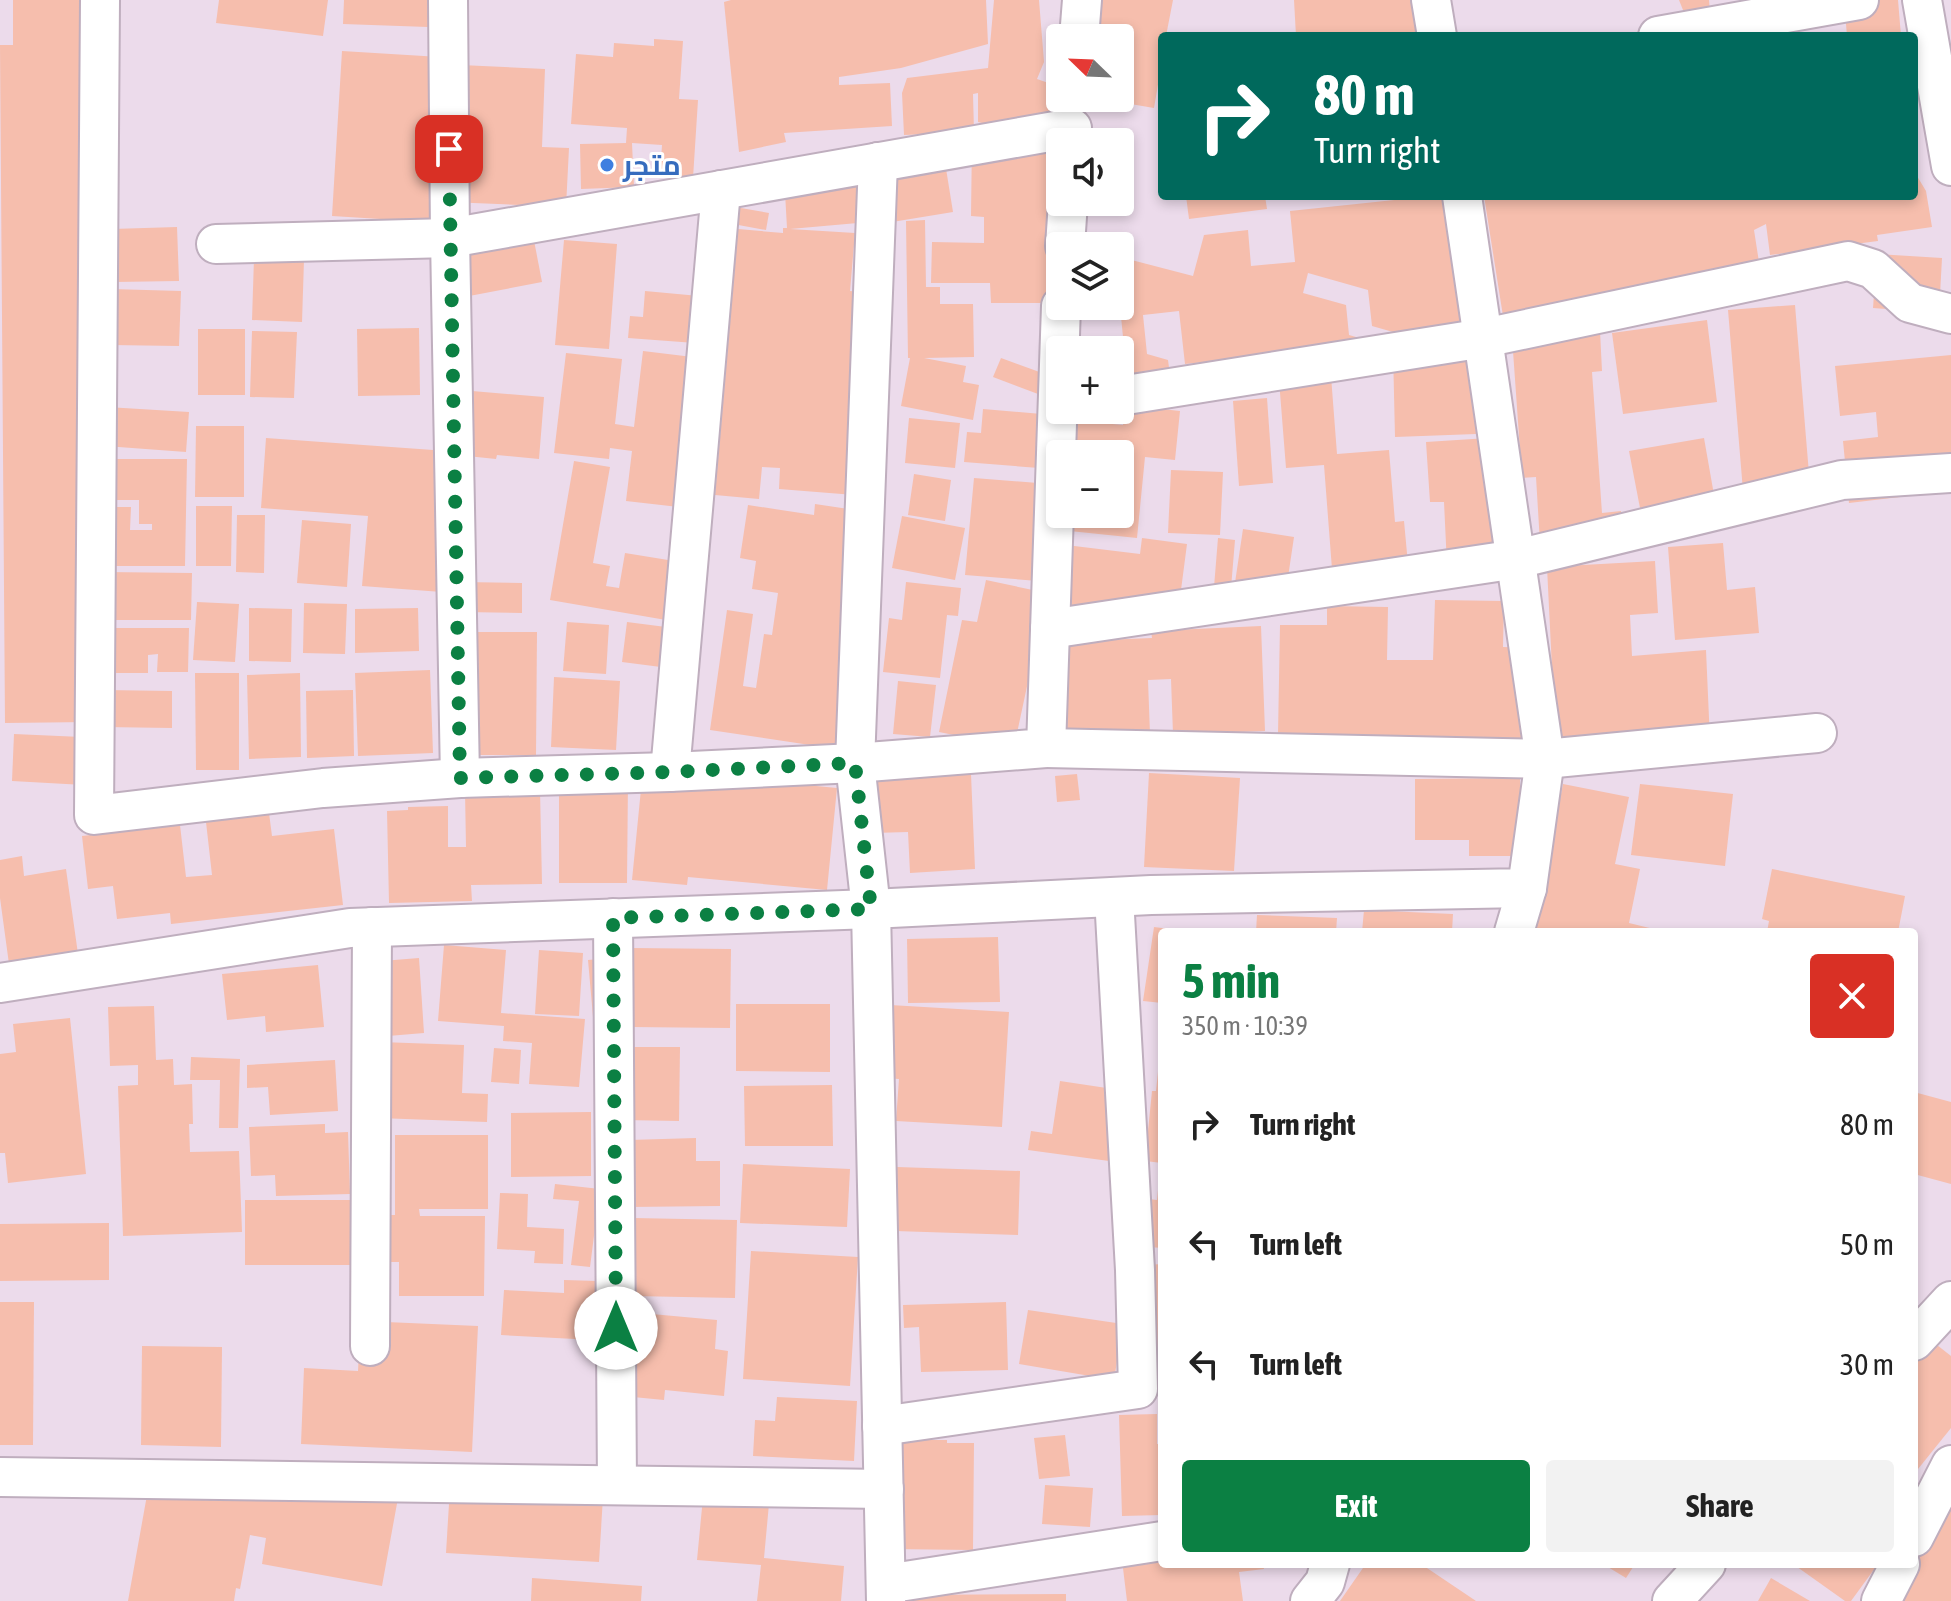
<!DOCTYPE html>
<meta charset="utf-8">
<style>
:root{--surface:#fff;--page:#f2f2f2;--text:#222;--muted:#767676;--accent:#0b8043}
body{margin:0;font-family:"Asap Condensed",Cairo,sans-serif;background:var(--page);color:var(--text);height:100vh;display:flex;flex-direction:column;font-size:30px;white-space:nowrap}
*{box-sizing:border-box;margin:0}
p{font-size:26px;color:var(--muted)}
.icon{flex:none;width:44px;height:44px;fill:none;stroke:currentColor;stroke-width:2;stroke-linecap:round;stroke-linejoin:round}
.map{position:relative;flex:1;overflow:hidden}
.drawer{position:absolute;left:1158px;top:928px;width:760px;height:640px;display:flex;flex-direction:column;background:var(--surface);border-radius:8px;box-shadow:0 4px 12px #0003}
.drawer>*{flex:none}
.hud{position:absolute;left:1158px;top:32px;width:760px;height:168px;border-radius:8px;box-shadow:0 4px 12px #0003;background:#00695c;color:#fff;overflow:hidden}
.needle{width:52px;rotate:293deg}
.fabs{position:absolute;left:1046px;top:24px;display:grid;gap:16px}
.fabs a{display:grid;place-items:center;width:88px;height:88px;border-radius:8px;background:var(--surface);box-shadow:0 4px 12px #0003;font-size:40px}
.pin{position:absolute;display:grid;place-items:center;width:68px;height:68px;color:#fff;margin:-34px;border-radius:16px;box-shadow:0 4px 12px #0006}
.me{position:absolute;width:88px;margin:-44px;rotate:0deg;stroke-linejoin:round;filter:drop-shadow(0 0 6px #0008)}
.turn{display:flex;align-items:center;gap:28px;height:168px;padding:0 24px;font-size:36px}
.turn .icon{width:104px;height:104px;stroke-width:2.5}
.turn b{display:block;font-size:56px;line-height:68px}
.round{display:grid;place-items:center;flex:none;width:84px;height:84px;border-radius:8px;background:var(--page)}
.overview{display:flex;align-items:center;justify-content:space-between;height:136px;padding:0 24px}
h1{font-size:48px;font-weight:700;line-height:60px;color:var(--accent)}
.button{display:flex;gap:16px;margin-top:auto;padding:16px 24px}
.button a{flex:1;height:92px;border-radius:8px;background:var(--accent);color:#fff;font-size:32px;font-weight:700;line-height:92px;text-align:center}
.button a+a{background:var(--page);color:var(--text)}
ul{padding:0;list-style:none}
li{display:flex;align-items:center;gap:24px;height:120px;padding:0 24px}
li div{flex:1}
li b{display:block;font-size:30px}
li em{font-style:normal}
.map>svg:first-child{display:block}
</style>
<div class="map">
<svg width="1951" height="1601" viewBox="0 0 1951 1601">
<rect width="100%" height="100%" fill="#ecdbeb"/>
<g fill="#f6bead">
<polygon points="13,0 88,0 89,722 5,723 0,45 13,45"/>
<polygon points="219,0 328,0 323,36 216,23"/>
<polygon points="344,0 429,0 428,27 343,24"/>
<polygon points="731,0 986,0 988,44 901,68 839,77 839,85 890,83 892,126 784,133 786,142 739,152 724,2"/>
<polygon points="994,0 1039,0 1044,62 1037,79 1060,87 1060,98 1068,98 1069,122 990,125 978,122 978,93 973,94 974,132 904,135 902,93 907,78 988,68"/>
<polygon points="1100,0 1173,0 1166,36 1162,36 1162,61 1154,108 1107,100 1120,98 1120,38 1094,38"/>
<polygon points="1294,0 1428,0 1431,36 1296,36"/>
<polygon points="1679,0 1709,0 1710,13 1685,15"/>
<polygon points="1844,0 1898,0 1901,36 1847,36"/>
<polygon points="654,39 683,41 679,99 698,100 693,178 660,175 662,145 632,143 634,187 581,189 580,144 626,143 627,128 571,124 576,54 613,57 614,43 654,46"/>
<polygon points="342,51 440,57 439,64 545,69 542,147 569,148 566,207 449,202 438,85 429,222 332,216"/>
<polygon points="972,139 1053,139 1052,303 991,303 990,283 931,283 932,242 984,243 984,217 971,216"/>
<polygon points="943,150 953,212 886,223 875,161"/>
<polygon points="864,169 869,222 790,229 855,233 850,291 884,294 867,496 779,489 780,468 762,467 759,499 715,495 738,229 783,233 783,228 787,228 784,175"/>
<polygon points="1914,171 1926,191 1932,227 1877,235 1878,241 1770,255 1766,224 1754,230 1761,275 1503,316 1484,196 1914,196"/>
<polygon points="1186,196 1265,196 1267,209 1189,219"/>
<polygon points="1432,196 1449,196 1463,333 1414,338 1372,326 1368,290 1308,273 1303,293 1346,305 1349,335 1380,344 1185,364 1179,311 1143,315 1147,354 1168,360 1170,375 1120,380 1120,350 1071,350 1073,342 1123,337 1120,306 1120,257 1193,276 1204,235 1248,230 1251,266 1295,262 1290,211"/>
<polygon points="735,207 769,213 766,230 733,224"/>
<polygon points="925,220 926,287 940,287 940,304 973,304 974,357 924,358 966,366 963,382 979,385 973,420 901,406 910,358 908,358 906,221"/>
<polygon points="177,227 179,281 114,282 112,229"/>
<polygon points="532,230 542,282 464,297 454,246"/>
<polygon points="564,240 617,244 609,349 555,345"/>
<polygon points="1877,254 1942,258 1939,313 1873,308"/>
<polygon points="254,258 304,260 302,322 252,320"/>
<polygon points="111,289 181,291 179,346 110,345"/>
<polygon points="645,291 699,296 695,343 628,338 630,316 643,317"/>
<polygon points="1795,305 1811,498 1744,503 1728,310"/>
<polygon points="1707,320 1717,402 1623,414 1612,333"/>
<polygon points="419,328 420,395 358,396 357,329"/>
<rect x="198" y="329" width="47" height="66"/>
<polygon points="252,331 297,332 294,398 250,397"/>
<polygon points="1600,331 1602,371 1592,372 1602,513 1621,511 1623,537 1540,543 1536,477 1522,478 1512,337"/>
<polygon points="1473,348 1476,434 1395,437 1393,351"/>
<polygon points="643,351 709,359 705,510 626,501 632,451 610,448 609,459 554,453 566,353 622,359 615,424 634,427"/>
<polygon points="1951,355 1951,491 1849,503 1843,441 1878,437 1876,412 1840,416 1835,366"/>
<polygon points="1001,358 1045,374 1038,394 993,377"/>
<polygon points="1331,376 1337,454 1389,450 1395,522 1404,521 1409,575 1333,582 1324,465 1286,468 1279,380"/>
<polygon points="472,391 544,397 539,459 497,455 496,459 467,456"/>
<polygon points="1267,398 1273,483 1239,486 1233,401"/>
<polygon points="1125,405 1180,411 1175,460 1145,457 1137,538 1060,530 1061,514 1120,514 1120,454 1067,454 1071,420 1123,425"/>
<polygon points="107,407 189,412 186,452 105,446"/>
<polygon points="983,409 1053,415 1038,581 965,575 974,478 1038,483 1039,468 964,462 967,432 981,433"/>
<polygon points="909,418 960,423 955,468 905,463"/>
<polygon points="196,426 244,426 244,497 195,497"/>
<polygon points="1504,437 1511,562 1447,565 1444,502 1430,502 1426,442"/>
<polygon points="266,438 447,451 455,593 362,586 368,516 261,508"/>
<polygon points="1704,438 1714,495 1640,508 1629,451"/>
<polygon points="105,459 187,459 185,566 104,566 105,507 131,507 130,530 152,530 152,524 139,524 139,500 105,500"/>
<polygon points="574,461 610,467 593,563 610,566 606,586 619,588 625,553 705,566 695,625 550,600"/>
<polygon points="1171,470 1223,472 1220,535 1168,533"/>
<polygon points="914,474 951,480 945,521 908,515"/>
<polygon points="815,504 882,514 850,751 710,730 727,610 753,614 743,686 756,688 764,634 772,635 778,593 752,589 756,561 740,558 748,505 814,515"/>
<polygon points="196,506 232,506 231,566 196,566"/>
<polygon points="237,515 265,515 264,573 236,572"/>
<polygon points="902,516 965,528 955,580 892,568"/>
<polygon points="302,520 351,524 347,587 297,583"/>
<polygon points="1243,529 1294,537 1284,604 1233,596"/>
<polygon points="1142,538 1187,544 1178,613 1056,623 1066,545 1140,554"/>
<polygon points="1218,538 1235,540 1231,588 1214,587"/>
<polygon points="1723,543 1727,590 1755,587 1759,633 1675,640 1668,547"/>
<polygon points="1655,561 1658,613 1630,615 1632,656 1706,650 1710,741 1556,749 1547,567"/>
<polygon points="105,572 192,573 191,620 105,620"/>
<polygon points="986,580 1047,593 1014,747 939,732 962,620 977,622"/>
<polygon points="463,582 522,583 522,613 463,612"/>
<polygon points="906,582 961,588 958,616 947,615 940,678 883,672 889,618 902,620"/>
<polygon points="1435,600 1504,601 1503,647 1535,648 1533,739 1278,734 1280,625 1327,625 1327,606 1388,607 1387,660 1433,660"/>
<polygon points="197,602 239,604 235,662 193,660"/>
<polygon points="304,603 347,604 345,654 303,653"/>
<polygon points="249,608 292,609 291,662 249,661"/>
<polygon points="418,608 419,651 355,653 355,609"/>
<polygon points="567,622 609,625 606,674 563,671"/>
<polygon points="627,622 697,631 692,671 622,662"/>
<polygon points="1261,626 1265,731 1173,734 1171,679 1148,680 1150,734 1058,737 1054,642 1152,638 1151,631"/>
<polygon points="102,628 189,628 188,672 157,672 158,654 148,655 148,673 102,673"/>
<polygon points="477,632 537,632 536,755 476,755"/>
<polygon points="430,670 433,753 358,756 355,673"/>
<polygon points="195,673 239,673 239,770 196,770"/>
<polygon points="300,673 301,757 249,759 247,675"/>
<polygon points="554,677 620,681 616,750 551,747"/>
<polygon points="898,681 936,685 930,737 893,734"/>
<polygon points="104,690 172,691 172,728 104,727"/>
<polygon points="353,690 354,756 307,758 306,691"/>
<polygon points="14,734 104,738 102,786 12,781"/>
<polygon points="643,769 837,788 827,890 688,877 687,885 632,880"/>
<polygon points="1149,773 1240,778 1234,871 1144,867"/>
<polygon points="971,774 975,869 910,873 908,832 873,833 871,779"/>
<polygon points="1077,774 1080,800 1057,802 1055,776"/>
<polygon points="1520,778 1520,856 1469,856 1469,840 1415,840 1415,779"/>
<polygon points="559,780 628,780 627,883 559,883"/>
<polygon points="1563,784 1629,797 1615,864 1640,869 1629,923 1666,932 1534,931"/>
<polygon points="1640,784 1733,794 1725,866 1631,855"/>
<polygon points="540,790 542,884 471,885 472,901 389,903 387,811 408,810 408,807 448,806 448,847 466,847 465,791"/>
<polygon points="269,813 272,836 334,829 343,905 171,924 170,913 117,919 113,886 88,889 82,836 180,825 186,877 212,875 206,822"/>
<polygon points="22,856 24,876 66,869 78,954 9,964 0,898 0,860"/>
<polygon points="1772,869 1905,896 1898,932 1767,932 1769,921 1762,919"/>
<polygon points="1364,910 1453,914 1452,932 1362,932"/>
<polygon points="1257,915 1337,918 1336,932 1256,932"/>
<polygon points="1154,927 1178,930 1162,932 1162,1003 1143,1001"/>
<polygon points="998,937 1000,1002 908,1003 907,939"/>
<polygon points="444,945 506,950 501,1013 585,1019 579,1087 529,1084 532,1043 503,1041 504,1026 438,1021"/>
<polygon points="631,948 731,949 730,1028 630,1027"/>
<polygon points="539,950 583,953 579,1016 535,1014"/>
<polygon points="419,958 424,1033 388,1036 382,961"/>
<polygon points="610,958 614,1026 594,1028 588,960"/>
<polygon points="318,965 324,1027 266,1032 265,1016 227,1020 222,974"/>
<polygon points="736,1004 830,1004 830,1072 736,1071"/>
<polygon points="890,1005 1009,1012 1002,1127 896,1121 899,1079 885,1078"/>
<polygon points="154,1006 156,1060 173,1059 174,1085 192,1084 193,1124 189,1124 190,1152 239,1151 242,1232 123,1236 118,1086 138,1085 138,1065 110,1066 108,1007"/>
<polygon points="70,1018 86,1174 8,1183 5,1153 0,1153 0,1054 16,1052 13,1024"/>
<polygon points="381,1042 464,1045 462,1093 488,1094 487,1122 378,1118"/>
<polygon points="624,1047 680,1047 679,1121 623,1120"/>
<polygon points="494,1048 521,1050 519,1084 491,1082"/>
<polygon points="1160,1052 1162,1052 1162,1163 1145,1161 1152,1091 1156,1091"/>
<polygon points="191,1057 240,1059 238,1128 219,1128 220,1080 190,1080"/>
<polygon points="335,1060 338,1111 270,1115 268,1087 247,1088 247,1065"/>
<polygon points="1060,1081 1120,1090 1109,1161 1028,1150 1031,1131 1052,1134"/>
<polygon points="832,1085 833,1146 745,1146 744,1086"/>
<polygon points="1914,1092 1951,1102 1951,1184 1914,1174"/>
<polygon points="591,1112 591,1176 511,1177 511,1113"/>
<polygon points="325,1124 325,1133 348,1132 350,1194 276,1196 275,1175 251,1176 249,1127"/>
<polygon points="395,1135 488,1135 488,1209 419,1209 420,1216 485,1216 484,1296 399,1296 399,1262 382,1262 382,1215 395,1215"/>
<polygon points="696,1138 696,1161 720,1161 720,1206 629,1207 629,1140"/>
<polygon points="743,1164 850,1169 847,1227 740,1223"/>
<polygon points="897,1167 1020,1171 1018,1235 895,1231"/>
<polygon points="1160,1170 1162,1170 1162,1248 1136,1246 1140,1198 1157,1200"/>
<polygon points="555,1184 600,1189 590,1267 571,1265 579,1201 553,1199"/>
<polygon points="500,1193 528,1194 527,1227 564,1229 563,1264 534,1263 535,1251 497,1249"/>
<rect x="245" y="1200" width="105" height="65"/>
<polygon points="633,1218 737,1220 735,1298 632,1296"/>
<polygon points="109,1223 109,1280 0,1281 0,1224"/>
<polygon points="751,1251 858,1257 850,1386 743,1379"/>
<polygon points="1162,1264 1162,1393 1152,1393 1146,1265"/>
<polygon points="564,1280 597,1281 594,1340 501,1335 504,1290 564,1293"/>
<polygon points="0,1302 34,1302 33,1445 0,1445"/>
<polygon points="1006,1302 1008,1370 921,1372 919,1327 904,1328 903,1305"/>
<polygon points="1028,1310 1123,1324 1114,1380 1019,1364"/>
<polygon points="641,1313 717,1320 715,1349 728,1351 724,1396 665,1390 664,1400 633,1397"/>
<polygon points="386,1322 478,1326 472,1452 301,1444 304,1368 358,1371 359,1352"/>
<polygon points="1914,1327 1951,1356 1951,1428 1914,1474"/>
<polygon points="142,1346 222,1347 221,1447 141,1445"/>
<polygon points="777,1397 857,1401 854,1461 753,1456 755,1420 775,1421"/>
<polygon points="1157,1414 1157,1444 1162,1444 1162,1515 1122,1516 1119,1415"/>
<polygon points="1065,1435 1070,1476 1039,1479 1034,1438"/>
<polygon points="891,1440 947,1440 947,1443 974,1443 973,1550 889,1549"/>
<polygon points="451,1471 604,1481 599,1562 446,1553"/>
<polygon points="1951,1480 1951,1601 1876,1601 1914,1558"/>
<polygon points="1045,1485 1093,1488 1090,1527 1042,1524"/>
<polygon points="704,1487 770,1493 764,1558 844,1566 841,1601 757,1601 761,1565 697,1560"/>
<polygon points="147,1495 398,1498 382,1586 262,1564 266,1538 250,1535 240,1589 236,1588 234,1601 128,1601"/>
<polygon points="1162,1555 1162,1564 1263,1564 1264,1569 1239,1572 1243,1601 1127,1601 1122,1560"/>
<polygon points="1357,1564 1421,1564 1476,1601 1340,1601 1363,1568"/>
<polygon points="1603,1564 1635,1564 1626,1578"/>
<polygon points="1793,1564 1878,1564 1851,1601 1845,1601"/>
<polygon points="532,1578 642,1586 641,1601 531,1601"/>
<polygon points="1771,1578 1810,1601 1758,1601"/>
<polygon points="1066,1594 1066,1601 901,1601 901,1595"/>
</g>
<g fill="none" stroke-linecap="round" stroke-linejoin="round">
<defs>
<g id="minor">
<polyline points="100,0 94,815 323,788 460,778 670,772 855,763 1046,748 1061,306"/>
<polyline points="448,0 450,238 460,778"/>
<polyline points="1431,0 1437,36"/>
<polyline points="1922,0 1951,166"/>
<polyline points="1658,36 1859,0"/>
<polyline points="1079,38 1082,0"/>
<polyline points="878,162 855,763 871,909 886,1601"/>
<polyline points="216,244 450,238 1072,128"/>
<polyline points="1065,246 1068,202"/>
<polyline points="1120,396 1484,338 1848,261 1873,269 1910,303 1951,314"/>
<polyline points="1050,629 1517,559 1842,480 1951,473"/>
<polyline points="1046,748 1545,759 1817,733"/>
<polyline points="670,772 721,190"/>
<polyline points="613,918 617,1485"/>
<polyline points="1514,932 1527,888"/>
<polyline points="0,983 350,928 871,909 1151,895 1527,888 1545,759 1462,196"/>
<polyline points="1914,1341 1951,1301"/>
<polyline points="370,1346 372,927"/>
<polyline points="882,1426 1138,1389 1135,1270 1114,897"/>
<polyline points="0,1477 884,1489"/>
<polyline points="1914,1537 1951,1465"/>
<polyline points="886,1584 1162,1541"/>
<polyline points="1310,1601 1325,1582 1330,1564"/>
<polyline points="1672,1601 1706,1564"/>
<polyline points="1881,1601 1900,1564"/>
</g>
</defs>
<use href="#minor" stroke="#bfaebe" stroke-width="42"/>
<use href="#minor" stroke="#fff" stroke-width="38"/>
</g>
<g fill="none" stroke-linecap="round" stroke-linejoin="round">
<polyline stroke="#0b8043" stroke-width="14" stroke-dasharray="0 25.2" points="449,149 460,778 670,772 855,763 871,909 613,918 616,1328"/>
</g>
<circle fill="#3f7fe0" stroke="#fff" stroke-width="3" cx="607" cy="165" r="8"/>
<g text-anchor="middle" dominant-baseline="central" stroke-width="6" stroke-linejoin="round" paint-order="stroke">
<g font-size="28" font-weight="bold" fill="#366cbe" stroke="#fff" text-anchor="start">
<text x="623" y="165">متجر</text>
</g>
</g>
</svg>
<div class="fabs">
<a><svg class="needle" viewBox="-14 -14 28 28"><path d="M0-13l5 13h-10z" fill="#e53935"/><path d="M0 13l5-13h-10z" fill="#767676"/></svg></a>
<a><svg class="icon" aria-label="sound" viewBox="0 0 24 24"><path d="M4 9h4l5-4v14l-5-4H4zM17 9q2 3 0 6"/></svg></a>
<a><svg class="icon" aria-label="layers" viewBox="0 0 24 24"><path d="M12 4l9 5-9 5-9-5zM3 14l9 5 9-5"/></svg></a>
<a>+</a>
<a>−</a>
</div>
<div class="pin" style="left:449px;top:149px;background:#d93025"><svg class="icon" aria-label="arrive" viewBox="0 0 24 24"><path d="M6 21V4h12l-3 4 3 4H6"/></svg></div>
<svg class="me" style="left:616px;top:1328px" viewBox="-20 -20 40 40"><circle r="19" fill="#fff"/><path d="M0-13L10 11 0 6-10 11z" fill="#0b8043"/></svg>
<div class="hud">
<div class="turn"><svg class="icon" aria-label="right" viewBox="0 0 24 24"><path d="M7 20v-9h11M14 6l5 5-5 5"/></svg><div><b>80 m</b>Turn right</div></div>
</div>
<section class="drawer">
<div class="overview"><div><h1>5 min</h1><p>350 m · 10:39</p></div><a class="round" style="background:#d93025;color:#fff"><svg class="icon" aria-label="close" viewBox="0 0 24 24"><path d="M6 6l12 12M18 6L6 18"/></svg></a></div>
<ul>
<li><svg class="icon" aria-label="right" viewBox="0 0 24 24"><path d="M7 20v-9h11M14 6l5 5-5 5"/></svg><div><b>Turn right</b></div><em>80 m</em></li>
<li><svg class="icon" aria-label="left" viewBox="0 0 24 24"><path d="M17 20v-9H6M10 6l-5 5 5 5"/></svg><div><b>Turn left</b></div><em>50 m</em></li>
<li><svg class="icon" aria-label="left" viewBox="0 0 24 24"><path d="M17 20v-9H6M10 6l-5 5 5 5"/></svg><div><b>Turn left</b></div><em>30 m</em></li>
</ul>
<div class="button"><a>Exit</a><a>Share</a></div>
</section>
</div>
